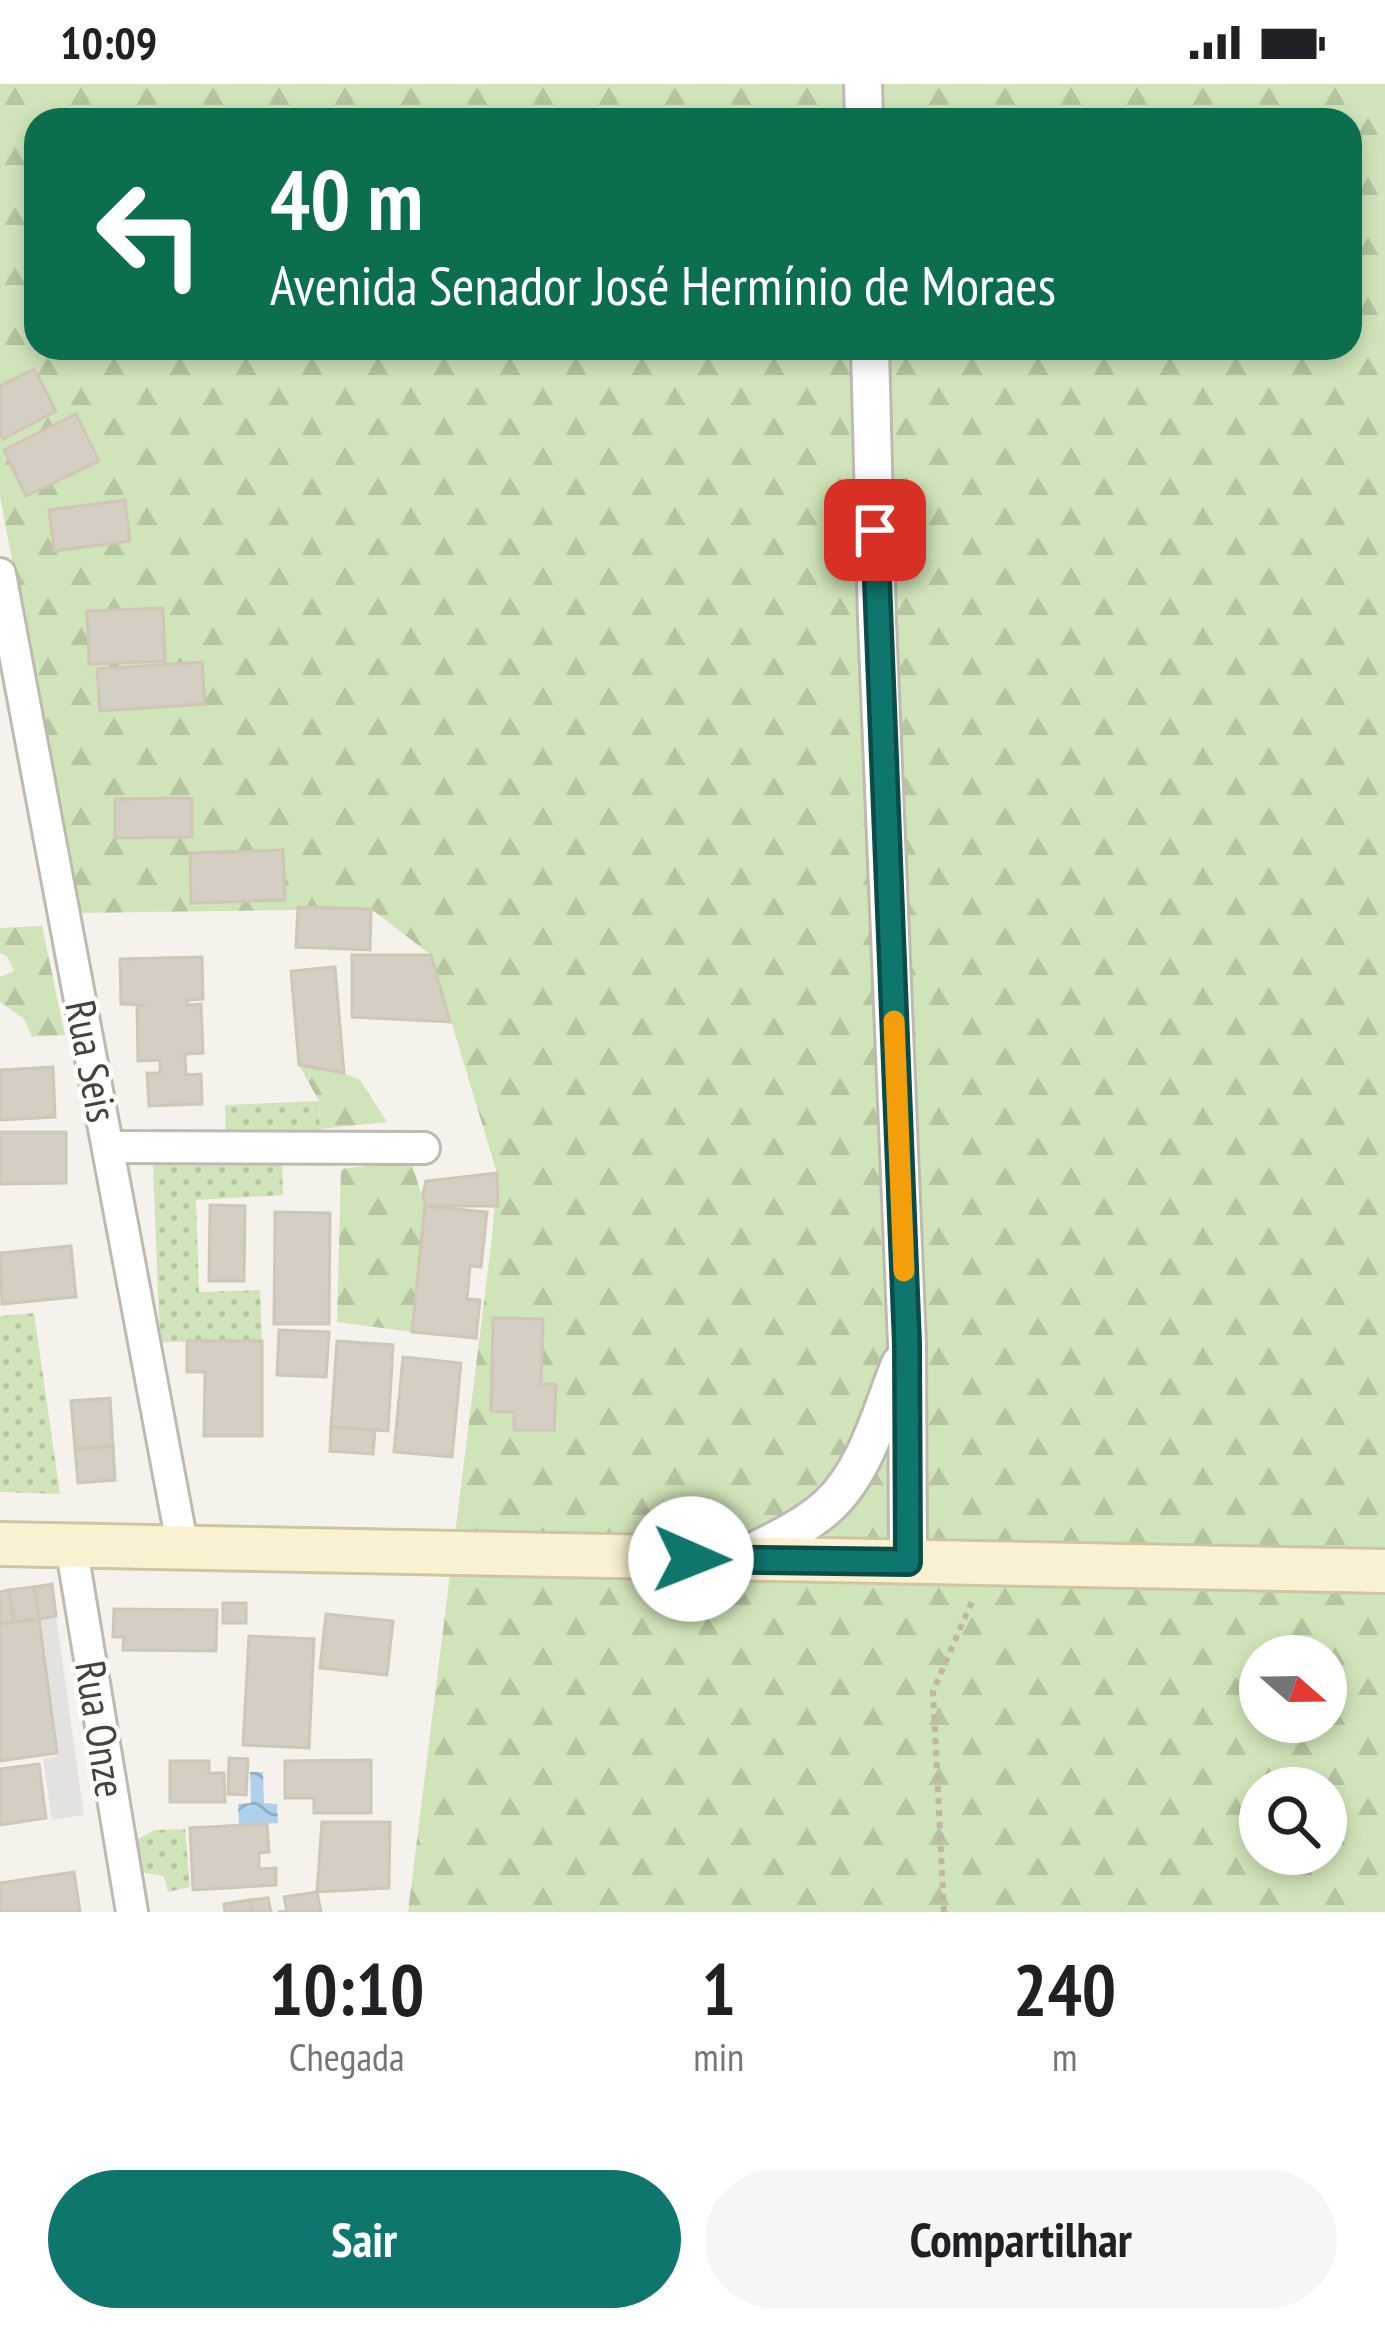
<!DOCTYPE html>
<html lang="pt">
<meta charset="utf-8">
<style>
:root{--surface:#fff;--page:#f6f6f6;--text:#202124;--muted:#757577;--accent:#0f766e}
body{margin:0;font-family:"PT Sans Narrow",sans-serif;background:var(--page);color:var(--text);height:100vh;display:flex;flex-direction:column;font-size:45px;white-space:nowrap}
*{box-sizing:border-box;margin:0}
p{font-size:39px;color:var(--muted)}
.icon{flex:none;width:66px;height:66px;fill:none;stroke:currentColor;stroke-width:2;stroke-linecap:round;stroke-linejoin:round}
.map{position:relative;height:1828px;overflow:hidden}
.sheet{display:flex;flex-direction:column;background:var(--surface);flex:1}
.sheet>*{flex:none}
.top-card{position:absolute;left:24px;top:24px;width:1338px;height:252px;border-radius:36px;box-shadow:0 6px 18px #0003;background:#0b6e4f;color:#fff;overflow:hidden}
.needle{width:78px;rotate:110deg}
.controls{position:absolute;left:1239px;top:1551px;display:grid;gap:24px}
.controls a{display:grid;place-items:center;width:108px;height:108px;border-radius:50%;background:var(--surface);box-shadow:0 6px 18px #0003;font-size:60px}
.pin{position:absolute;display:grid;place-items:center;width:102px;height:102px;color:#fff;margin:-51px;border-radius:24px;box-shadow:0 6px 18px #0006}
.me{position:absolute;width:132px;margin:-66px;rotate:91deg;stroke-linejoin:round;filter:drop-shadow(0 0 9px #0008)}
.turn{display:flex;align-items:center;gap:42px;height:252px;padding:0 48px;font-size:54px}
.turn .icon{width:156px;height:156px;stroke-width:2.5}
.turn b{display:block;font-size:84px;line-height:102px}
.eta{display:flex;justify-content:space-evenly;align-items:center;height:204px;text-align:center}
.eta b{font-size:72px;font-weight:700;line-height:84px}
.action{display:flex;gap:24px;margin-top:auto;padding:24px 48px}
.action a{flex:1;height:138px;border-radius:72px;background:var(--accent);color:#fff;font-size:48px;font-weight:700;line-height:138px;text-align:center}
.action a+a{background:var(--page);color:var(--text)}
.status{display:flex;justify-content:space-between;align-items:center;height:84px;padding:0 60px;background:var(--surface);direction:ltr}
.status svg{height:33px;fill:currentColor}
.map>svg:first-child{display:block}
</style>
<div class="status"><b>10:09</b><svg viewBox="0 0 49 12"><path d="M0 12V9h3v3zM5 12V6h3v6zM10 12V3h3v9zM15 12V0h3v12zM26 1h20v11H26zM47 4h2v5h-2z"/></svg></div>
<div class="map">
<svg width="1385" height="1828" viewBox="0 0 1385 1828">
<defs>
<pattern id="grass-dots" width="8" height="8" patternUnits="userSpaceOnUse" patternTransform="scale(3)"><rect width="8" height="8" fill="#d0e4b9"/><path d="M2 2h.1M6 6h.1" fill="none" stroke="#b4c5a0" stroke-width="1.8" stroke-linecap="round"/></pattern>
<pattern id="forest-firs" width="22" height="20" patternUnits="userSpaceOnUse" patternTransform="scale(3)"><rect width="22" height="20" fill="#d0e4b9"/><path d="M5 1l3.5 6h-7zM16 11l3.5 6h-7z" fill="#b4c5a0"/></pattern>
<pattern id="water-waves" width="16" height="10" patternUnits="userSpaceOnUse" patternTransform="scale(3)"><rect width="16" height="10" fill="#afd0ea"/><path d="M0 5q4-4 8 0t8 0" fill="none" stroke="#90aabf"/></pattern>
</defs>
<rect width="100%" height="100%" fill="#f5f2ec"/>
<g fill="url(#grass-dots)">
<polygon points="319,1017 321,1075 282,1077 283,1111 196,1116 199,1208 260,1206 262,1257 160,1258 152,1057 226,1054 225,1021"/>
<polygon points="34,1229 60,1410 0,1408 0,1232"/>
<polygon points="185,1745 190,1803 168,1808 164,1792 140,1788 134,1757 155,1746"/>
</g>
<g fill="url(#forest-firs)" fill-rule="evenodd">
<path d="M0,0h1385v1828h-977l84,-675 5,-64 -66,-218 -60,-46 -293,4 -78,-417zM36,36h1314v228h-1314zM1260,1572h66v66h-66zM1260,1704h66v66h-66z"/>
<polygon points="42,842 65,951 32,953 24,935 0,918 0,893 14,887 7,872 0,869 0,844"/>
<polygon points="299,981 344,989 360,996 387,1038 320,1045 319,1017"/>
<polygon points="411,1077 425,1122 412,1248 337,1238 341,1085"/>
</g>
<polygon fill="#e4e2e0" points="56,1532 84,1731 52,1736 43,1675 58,1672 39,1535"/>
<polygon fill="url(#water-waves)" points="250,1688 263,1688 264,1719 277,1720 278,1739 239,1741 238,1720 251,1719"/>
<g fill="#d5cec3" stroke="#cfc6b6" stroke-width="3">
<polygon points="34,285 56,327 3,355 0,348 0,302"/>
<polygon points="76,330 99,377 26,412 4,366"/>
<polygon points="125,416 130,457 54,467 49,426"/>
<polygon points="163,524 165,577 89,580 87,527"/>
<polygon points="202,578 205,620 100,627 97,585"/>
<polygon points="192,714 192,753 115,754 115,715"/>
<polygon points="283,766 285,816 191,819 190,769"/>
<polygon points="298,823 371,825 370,866 296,863"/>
<polygon points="352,871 431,871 450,938 352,933"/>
<polygon points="202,873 203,915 187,916 187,921 201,920 203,969 185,970 186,991 201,990 202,1020 149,1022 147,989 160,989 160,976 138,977 137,921 145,921 121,920 120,875"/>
<polygon points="335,883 344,989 299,981 291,887"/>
<polygon points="53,983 55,1033 0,1036 0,986"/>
<polygon points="0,1048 66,1048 66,1099 0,1100"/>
<polygon points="497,1089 498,1122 425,1122 423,1109 426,1097"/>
<polygon points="210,1121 245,1122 244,1197 209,1197"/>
<polygon points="425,1122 487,1128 481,1183 470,1182 467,1215 480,1216 476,1254 412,1248"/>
<polygon points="275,1128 330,1129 329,1240 274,1240"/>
<polygon points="71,1162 76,1213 2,1220 0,1169"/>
<polygon points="493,1234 543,1235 541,1300 556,1300 554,1346 514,1346 514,1328 491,1327"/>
<polygon points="279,1246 329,1248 326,1293 277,1291"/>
<polygon points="187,1257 262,1257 262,1352 204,1352 205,1288 187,1288"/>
<polygon points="337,1257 393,1261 388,1347 331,1343"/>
<polygon points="403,1273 461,1279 452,1373 394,1368"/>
<polygon points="110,1314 113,1362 75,1365 71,1317"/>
<polygon points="331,1343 375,1346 373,1370 330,1367"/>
<polygon points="113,1362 115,1396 78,1399 75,1365"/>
<polygon points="52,1500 56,1532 39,1535 34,1503"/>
<polygon points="34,1503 39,1535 14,1538 9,1506"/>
<polygon points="9,1506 14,1538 0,1540 0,1508"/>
<rect x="223" y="1519" width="23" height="20"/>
<polygon points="114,1525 217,1526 216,1567 123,1566 124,1553 113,1553"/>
<polygon points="326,1530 393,1537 387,1591 320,1584"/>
<polygon points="39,1535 57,1669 0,1677 0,1540"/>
<polygon points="249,1552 314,1555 309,1664 243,1661"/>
<polygon points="229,1674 248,1675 246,1711 228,1710"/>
<polygon points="371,1676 371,1729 314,1729 314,1714 285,1714 285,1677"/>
<polygon points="170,1677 209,1677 209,1689 224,1689 225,1718 170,1718"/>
<polygon points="39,1680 46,1734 0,1741 0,1685"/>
<polygon points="322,1738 390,1738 389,1804 317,1808"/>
<polygon points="267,1740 269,1768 259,1769 259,1785 276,1784 276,1801 193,1806 190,1744"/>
<polygon points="74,1788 80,1828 0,1828 0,1799"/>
<polygon points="317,1808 321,1828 278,1828 287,1827 284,1813"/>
<polygon points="268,1814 271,1828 252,1828 250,1816"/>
<polygon points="250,1816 252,1828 225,1828 224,1820"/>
</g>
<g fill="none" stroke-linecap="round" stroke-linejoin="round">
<defs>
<g id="minor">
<polyline points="0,490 183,1465"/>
<polyline points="108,1063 424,1064"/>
<polyline points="71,1461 132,1828"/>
</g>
<g id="tertiary">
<polyline points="863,0 864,36"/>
<polyline points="870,264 877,537 907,1260 908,1478"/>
<path d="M737,1476c30,-16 64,-30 90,-53 39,-35 54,-96 73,-143"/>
</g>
<polyline id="secondary" points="0,1460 1385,1487"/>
</defs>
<use href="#minor" stroke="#bfbaaf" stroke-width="36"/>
<use href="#tertiary" stroke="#bfbaaf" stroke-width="42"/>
<use href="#secondary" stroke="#cfc5a0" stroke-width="48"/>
<polyline stroke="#c0b6a2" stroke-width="6" stroke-dasharray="6 6" stroke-linecap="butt" points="944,1828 933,1607 973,1515"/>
<use href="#minor" stroke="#fff" stroke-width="30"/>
<use href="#tertiary" stroke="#fff" stroke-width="36"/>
<use href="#secondary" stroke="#faf1d1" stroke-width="42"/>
</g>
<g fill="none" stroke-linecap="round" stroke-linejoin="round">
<defs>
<polyline id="route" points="691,1475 908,1478 907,1260 875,446"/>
</defs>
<use href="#route" stroke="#0a4d48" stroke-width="30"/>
<use href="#route" stroke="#0f766e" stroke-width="21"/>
<polyline stroke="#f59e0b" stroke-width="21" points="894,937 904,1187"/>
</g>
<g text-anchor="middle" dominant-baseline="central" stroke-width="9" stroke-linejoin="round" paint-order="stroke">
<g font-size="42" fill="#48433a" stroke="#fff">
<text transform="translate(92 977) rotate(79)">Rua Seis</text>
<text transform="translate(101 1645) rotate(81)">Rua Onze</text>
</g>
</g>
</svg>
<div class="controls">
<a><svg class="needle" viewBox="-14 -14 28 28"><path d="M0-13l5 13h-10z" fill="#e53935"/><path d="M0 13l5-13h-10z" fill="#757577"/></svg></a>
<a><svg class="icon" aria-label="search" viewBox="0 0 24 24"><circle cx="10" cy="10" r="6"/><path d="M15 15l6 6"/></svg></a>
</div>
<div class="pin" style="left:875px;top:446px;background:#d93025"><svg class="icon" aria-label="arrive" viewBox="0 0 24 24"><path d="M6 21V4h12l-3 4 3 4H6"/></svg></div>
<svg class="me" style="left:691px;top:1475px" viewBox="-20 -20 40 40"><circle r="19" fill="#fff"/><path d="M0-13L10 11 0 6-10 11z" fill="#0f766e"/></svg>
<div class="top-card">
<div class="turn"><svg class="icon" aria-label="left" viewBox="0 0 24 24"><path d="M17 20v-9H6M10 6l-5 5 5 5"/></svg><div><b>40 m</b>Avenida Senador José Hermínio de Moraes</div></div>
</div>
</div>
<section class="sheet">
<div class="eta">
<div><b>10:10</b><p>Chegada</p></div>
<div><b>1</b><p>min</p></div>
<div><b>240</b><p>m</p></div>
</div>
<div class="action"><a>Sair</a><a>Compartilhar</a></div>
</section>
